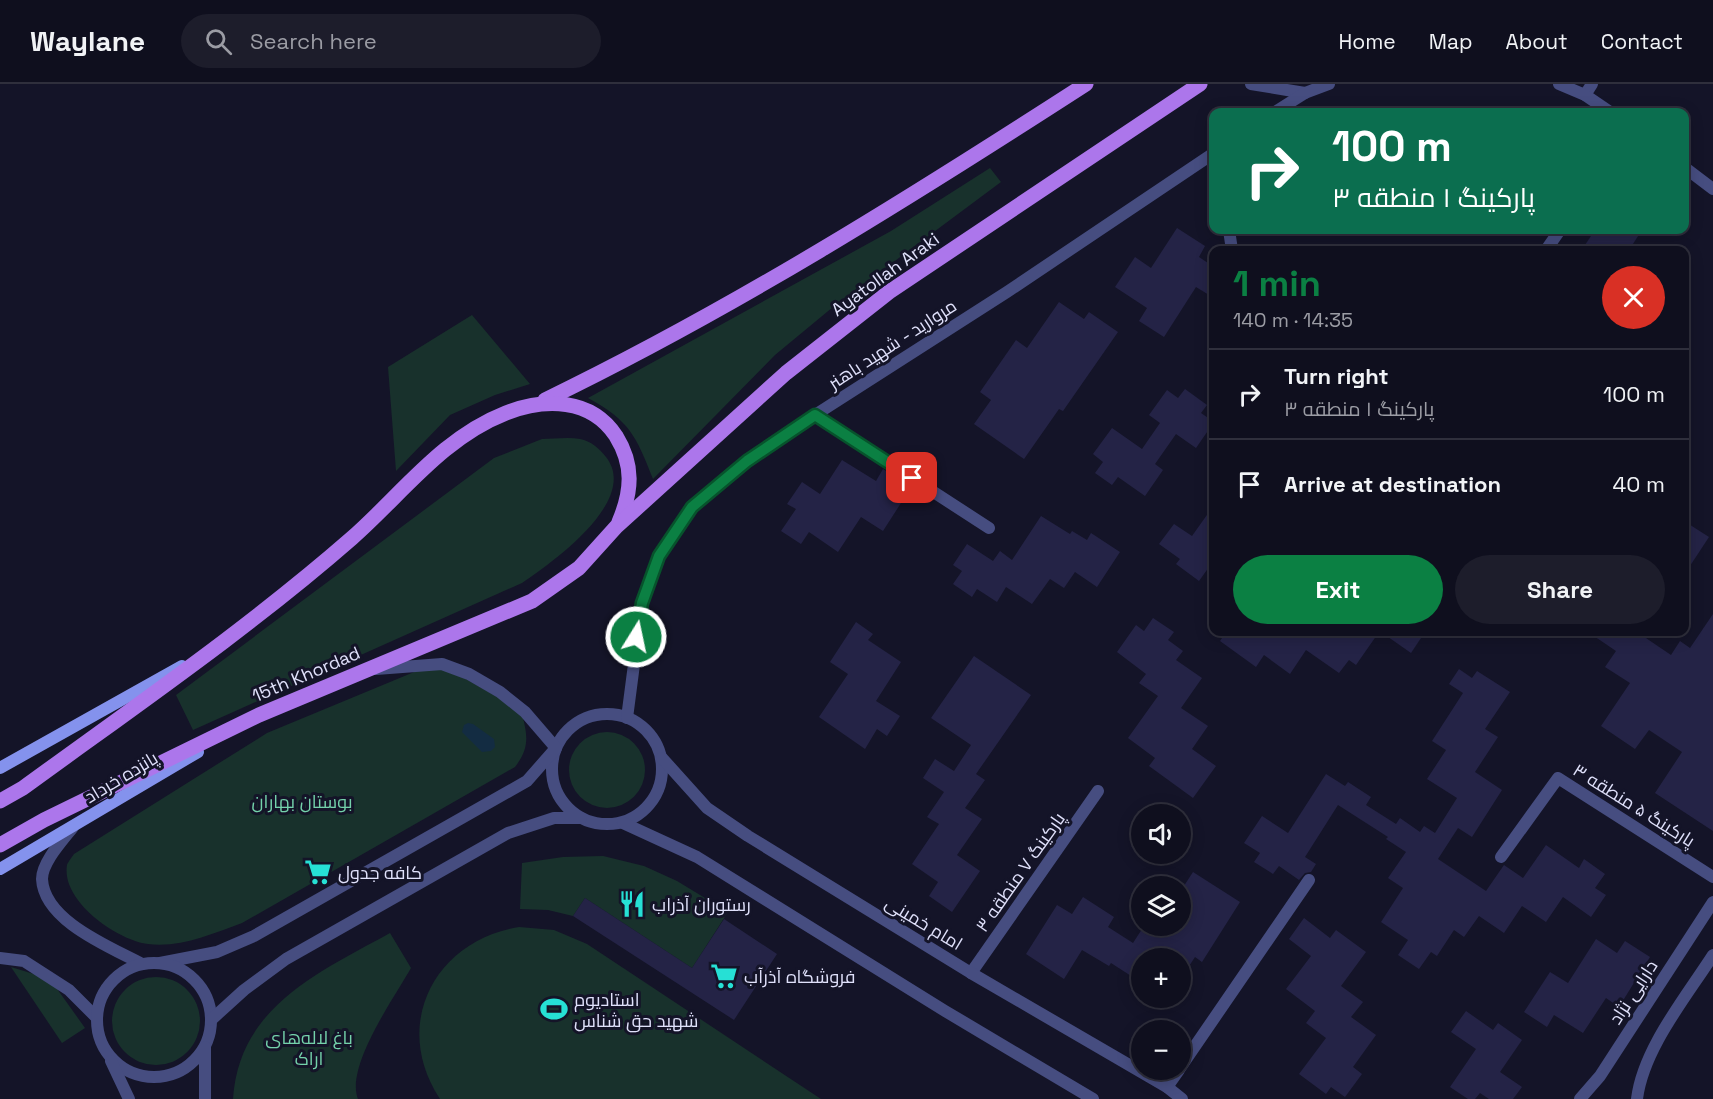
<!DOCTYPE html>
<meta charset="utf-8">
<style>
:root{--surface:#0f0f1e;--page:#1d1d2b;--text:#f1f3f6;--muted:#9b9ca4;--line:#2f2f3c;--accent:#0b8043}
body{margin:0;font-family:"Space Grotesk",Cairo,sans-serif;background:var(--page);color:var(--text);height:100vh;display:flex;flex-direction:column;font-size:22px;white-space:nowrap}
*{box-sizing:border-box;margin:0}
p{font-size:20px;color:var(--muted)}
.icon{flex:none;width:33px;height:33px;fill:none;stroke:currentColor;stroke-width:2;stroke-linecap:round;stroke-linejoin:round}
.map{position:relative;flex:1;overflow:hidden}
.drawer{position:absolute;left:1209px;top:162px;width:480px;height:390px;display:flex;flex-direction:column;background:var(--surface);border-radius:12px;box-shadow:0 3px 15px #0003,0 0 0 2px var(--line)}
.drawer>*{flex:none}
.banner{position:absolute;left:1209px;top:24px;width:480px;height:126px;border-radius:12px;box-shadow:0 3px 15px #0003,0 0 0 2px var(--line);background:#0b6e4f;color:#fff;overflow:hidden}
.fabs{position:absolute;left:1131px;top:720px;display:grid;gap:12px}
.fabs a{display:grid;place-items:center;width:60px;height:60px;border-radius:50%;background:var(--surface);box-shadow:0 3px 15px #0003,0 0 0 2px var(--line);font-size:30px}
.pin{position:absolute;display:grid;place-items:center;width:51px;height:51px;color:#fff;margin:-26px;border-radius:12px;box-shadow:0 3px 9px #0006}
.me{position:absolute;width:66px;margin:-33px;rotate:10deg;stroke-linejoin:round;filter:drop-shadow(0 0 4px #0008)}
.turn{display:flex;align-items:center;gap:21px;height:126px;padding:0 24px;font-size:27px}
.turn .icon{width:78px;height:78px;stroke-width:2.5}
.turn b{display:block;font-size:42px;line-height:51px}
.round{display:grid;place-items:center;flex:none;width:63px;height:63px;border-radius:32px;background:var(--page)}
.summary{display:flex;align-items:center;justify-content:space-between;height:102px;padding:0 24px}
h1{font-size:36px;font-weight:700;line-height:45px;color:var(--accent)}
.action{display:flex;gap:12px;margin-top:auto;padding:12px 24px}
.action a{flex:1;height:69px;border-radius:36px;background:var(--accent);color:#fff;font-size:24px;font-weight:700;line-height:69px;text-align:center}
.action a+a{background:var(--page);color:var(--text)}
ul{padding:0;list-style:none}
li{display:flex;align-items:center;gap:18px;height:90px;padding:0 24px;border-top:2px solid var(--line)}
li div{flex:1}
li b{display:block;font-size:22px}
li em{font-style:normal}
header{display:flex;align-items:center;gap:36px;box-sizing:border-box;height:84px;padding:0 30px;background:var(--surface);border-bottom:2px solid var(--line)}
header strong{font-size:28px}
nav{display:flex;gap:33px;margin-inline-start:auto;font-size:21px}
.search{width:420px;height:54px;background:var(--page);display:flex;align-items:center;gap:15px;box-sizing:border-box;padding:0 21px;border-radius:33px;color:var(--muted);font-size:22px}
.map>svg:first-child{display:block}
</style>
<header>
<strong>Waylane</strong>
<div class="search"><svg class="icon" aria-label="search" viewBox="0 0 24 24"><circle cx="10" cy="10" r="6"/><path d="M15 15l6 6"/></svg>Search here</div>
<nav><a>Home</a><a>Map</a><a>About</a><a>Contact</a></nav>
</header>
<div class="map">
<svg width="1713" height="1015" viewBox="0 0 1713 1015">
<rect width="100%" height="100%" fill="#141428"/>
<g fill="#18312c">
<path d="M990,84l11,14 -168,125 -58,48 -122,124c-17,-43 -23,-58 -65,-81l303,-167z"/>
<polygon points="472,231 530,300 495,311 450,331 396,387 388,283"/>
<path d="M542,355c12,0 26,-2 38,0 11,2 19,9 26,18 34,43 -53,105 -84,126l-329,147 -17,-35 318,-237z"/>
<path d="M448,585l73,41c6,24 10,36 -6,57l-273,156c-30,11 -62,25 -94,21 -31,-4 -87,-43 -81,-79 1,-3 5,-8 7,-11l193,-121 152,-63z"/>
<circle cx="607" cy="686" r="38"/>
<polygon points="603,772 644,782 677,797 728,828 692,884 585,814 573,832 548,826 520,825 522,779 563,773"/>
<path d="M519,843l35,3 33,14 234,155h-381c-49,-74 -6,-158 79,-172z"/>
<path d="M390,849l21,35c-17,30 -66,99 -53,131h-125c6,-93 87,-127 157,-166z"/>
<polygon points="11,883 50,895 85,944 62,959"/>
<circle cx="156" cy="937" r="44"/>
</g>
<polygon fill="#132c42" points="468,639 473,640 494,655 495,663 491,667 482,668 462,648 464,641"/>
<g fill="#242346">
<polygon points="1177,144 1205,162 1199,173 1214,183 1214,214 1196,203 1164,253 1139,237 1147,224 1115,203 1135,173 1151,184"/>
<polygon points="1595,146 1642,146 1629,166 1593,166 1585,161"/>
<polygon points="1059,218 1084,235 1089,228 1118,248 1063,327 1059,325 1024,375 974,340 991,316 980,308 1016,256 1027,264"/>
<polygon points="1185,305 1207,321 1201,329 1214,338 1196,364 1176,350 1155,380 1163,386 1145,412 1118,393 1112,401 1095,389 1103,378 1093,370 1112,344 1142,365 1160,339 1149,331 1167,306 1178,314"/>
<polygon points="842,376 876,397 883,385 902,397 892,414 901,419 883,447 861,433 838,468 809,448 801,460 781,447 796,425 787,420 802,398 820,410"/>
<polygon points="1214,421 1214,476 1199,497 1176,480 1180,475 1159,460 1174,440 1192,452"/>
<polygon points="1041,432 1070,450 1072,447 1087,456 1091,449 1120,468 1097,503 1075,488 1064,504 1050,495 1032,520 1006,503 997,518 977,505 972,513 953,500 962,487 953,481 967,460 993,477 1000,467 1012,476"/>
<polygon points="1684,437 1709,453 1684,491"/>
<polygon points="1713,530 1713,747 1655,709 1682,668 1649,646 1635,665 1601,642 1630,599 1605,583 1616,567 1588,548 1637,548 1671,571 1680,557 1690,564"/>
<polygon points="1153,534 1174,548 1168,556 1183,567 1176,576 1202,594 1181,624 1208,642 1192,665 1216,682 1193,714 1149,682 1155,674 1128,654 1158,612 1139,599 1146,590 1117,568 1136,541 1144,547"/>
<polygon points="856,538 873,550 868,556 901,578 876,617 900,632 887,652 877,645 865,665 819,633 848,590 830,578"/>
<polygon points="1226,548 1379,548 1356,581 1349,576 1339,589 1306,566 1290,590 1264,571 1256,583 1220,557"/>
<polygon points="1381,548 1425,548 1411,569"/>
<polygon points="974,572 1031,611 976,690 985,696 965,724 982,735 957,771 980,787 952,828 929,812 938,798 912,780 939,740 927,733 944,708 923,694 935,675 954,687 971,661 931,634"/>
<polygon points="1459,585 1472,594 1477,587 1510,608 1485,645 1498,653 1475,688 1502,706 1472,753 1458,744 1438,775 1486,807 1504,781 1523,794 1546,761 1579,784 1584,775 1605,790 1595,804 1606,811 1591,833 1563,813 1546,838 1522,822 1504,849 1479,832 1464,853 1454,846 1437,872 1431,868 1419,885 1398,871 1408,856 1381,838 1403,804 1388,794 1406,768 1386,755 1388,753 1338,721 1305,773 1316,780 1311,788 1305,789 1299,796 1279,782 1273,790 1254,778 1260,769 1244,759 1262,732 1288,749 1326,690 1345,702 1348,698 1371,713 1366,721 1396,740 1400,734 1420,748 1424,742 1435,749 1457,714 1427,695 1446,666 1432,657 1463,609 1449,600"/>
<polygon points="1193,788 1240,818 1202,878 1195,873 1180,896 1180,874 1142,874 1142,899 1111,879 1109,882 1082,866 1064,895 1026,870 1057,821 1072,830 1083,813 1114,833 1108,843 1133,859 1144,842 1180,842 1180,808"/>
<polygon points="585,814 692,884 724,835 777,870 734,936 573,832"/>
<polygon points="1304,834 1330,854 1336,846 1366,868 1341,902 1363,918 1351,933 1376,951 1353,983 1362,990 1345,1013 1331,1003 1326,1010 1299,990 1326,954 1306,939 1315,927 1286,905 1311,872 1289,855"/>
<polygon points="1596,855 1617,869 1625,857 1650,873 1619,923 1606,914 1583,949 1554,931 1547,943 1524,928 1550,888 1568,899"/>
<polygon points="1466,927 1493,946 1498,939 1522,956 1500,988 1522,1003 1513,1015 1489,1015 1480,1009 1475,1015 1468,1015 1450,1003 1476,965 1451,948"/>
</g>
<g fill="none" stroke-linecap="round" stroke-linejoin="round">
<g stroke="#464d80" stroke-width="12">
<polyline points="1585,11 1592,0"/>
<polyline points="1229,146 1232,166"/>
<polyline points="1546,166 1560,146"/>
<polyline points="815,331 989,444"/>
<polyline points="1501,773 1558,694 1713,793"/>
<polyline points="971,889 1098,707"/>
<polyline points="1180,984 1309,796"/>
<polyline points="1167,1003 1179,986"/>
</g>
<g stroke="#464d80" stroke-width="12">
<polyline points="1251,0 1305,9"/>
<polyline points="1559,0 1585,11 1610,28"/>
<polyline points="1275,28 1305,9 1329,0"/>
<polyline points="1684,83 1713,105"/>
<circle cx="607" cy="685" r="55"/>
<polyline points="627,634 642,519 659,472 692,423 747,377 815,331 1007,208 1214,69"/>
<polyline points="662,674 707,724 748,752 971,889 1167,1003 1182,1015"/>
<polyline points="623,739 697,773 945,927 1093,1015"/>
<path d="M73,743c-10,13 -31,35 -31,52 2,42 68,68 100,85"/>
<polyline points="0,874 24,877 69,906 97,934"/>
<polyline points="160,879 217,868 254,852 527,697 556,664 525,628 500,608 469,590 442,580 376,585"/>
<circle cx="154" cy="936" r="57"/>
<polyline points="211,936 244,906 286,875 508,749 554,734 581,734"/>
<polyline points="205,963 205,1015"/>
<polyline points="111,977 129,1015"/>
<polyline points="1580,1015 1600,992 1713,818"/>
<path d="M1637,1015c6,-50 49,-102 76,-144"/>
</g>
<g stroke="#8492ed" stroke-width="12">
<polyline points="0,684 182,582"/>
<polyline points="0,785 198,668"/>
</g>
<g stroke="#ac76eb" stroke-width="15">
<path d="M545,316c188,-91 366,-203 541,-316"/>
<path d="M0,717l23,-13c111,-81 226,-160 329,-250 50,-44 90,-100 154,-125 39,-15 85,-15 110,23 18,29 16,55 3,86"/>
<polyline points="0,761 44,736 259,631 532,517 579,484 616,443 786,289 889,208 1200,0"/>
</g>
</g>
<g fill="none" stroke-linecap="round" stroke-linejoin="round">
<defs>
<polyline id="route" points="636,553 642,519 659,472 692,423 747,377 815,331 912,394"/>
</defs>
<use href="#route" stroke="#07532c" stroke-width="15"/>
<use href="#route" stroke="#0b8043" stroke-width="10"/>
</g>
<defs>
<symbol id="supermarket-bare" viewBox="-9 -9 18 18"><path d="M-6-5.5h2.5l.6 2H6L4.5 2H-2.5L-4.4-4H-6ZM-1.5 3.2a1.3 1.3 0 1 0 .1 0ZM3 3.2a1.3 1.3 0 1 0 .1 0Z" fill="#26e0d5" stroke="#141428" stroke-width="2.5" paint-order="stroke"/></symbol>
<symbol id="restaurant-bare" viewBox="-9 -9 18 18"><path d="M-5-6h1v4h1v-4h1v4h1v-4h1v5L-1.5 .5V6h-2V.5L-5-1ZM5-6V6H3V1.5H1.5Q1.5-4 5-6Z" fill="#26e0d5" stroke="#141428" stroke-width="2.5" paint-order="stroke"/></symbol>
<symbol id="stadium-bare" viewBox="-9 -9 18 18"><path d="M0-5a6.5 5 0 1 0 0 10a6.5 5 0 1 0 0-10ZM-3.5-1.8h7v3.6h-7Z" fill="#26e0d5" stroke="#141428" stroke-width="2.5" paint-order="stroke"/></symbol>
</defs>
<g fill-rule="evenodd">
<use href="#supermarket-bare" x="299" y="769" width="38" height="38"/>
<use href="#restaurant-bare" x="613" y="801" width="38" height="38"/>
<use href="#supermarket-bare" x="705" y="873" width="38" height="38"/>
<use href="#stadium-bare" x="535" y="906" width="38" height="38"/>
</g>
<g text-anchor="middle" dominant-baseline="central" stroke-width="6" stroke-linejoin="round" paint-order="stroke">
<g font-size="18" fill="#e0e1fb" stroke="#141428">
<text transform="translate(885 190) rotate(-36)">Ayatollah Araki</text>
<text transform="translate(892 260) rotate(-33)">مروارید - شهید باهنر</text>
<text transform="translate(306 590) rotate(-23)">15th Khordad</text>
<text transform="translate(121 693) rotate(-31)">پانزده خرداد</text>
<text transform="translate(1634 721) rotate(32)">پارکینگ ۵ منطقه ۳</text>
<text transform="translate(1020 788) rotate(-55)">پارکینگ ۷ منطقه ۳</text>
<text transform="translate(924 839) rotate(31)">امام خمینی</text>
<text transform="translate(1633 908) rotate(-57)">دارایی نژاد</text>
</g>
<g font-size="18" fill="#74d2ab" stroke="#141428">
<text x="302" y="717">بوستان بهاران</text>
<text x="309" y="953">باغ لاله‌های<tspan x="309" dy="21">اراک</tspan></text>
</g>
<g font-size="18" fill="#e0e1fb" stroke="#141428" text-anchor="start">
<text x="338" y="788">کافه جدول</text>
<text x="652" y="820">رستوران آذراب</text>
<text x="744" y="892">فروشگاه آذرآب</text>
<text x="574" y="915">استادیوم<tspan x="574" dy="21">شهید حق شناس</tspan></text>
</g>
</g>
</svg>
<div class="fabs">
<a><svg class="icon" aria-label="sound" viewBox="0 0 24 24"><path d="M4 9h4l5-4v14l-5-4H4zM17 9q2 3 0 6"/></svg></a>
<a><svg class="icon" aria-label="layers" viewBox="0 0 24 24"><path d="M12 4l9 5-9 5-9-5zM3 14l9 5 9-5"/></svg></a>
<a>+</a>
<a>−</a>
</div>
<div class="pin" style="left:912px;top:394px;background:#d93025"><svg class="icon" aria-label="arrive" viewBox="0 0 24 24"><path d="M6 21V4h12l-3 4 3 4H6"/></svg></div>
<svg class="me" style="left:636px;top:553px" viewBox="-20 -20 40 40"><circle r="17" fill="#0b8043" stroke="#fff" stroke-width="3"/><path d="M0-11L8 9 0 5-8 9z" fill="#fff"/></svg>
<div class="banner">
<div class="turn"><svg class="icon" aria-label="right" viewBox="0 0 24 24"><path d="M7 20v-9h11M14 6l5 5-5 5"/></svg><div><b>100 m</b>پارکینگ ۱ منطقه ۳</div></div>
</div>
<section class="drawer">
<div class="summary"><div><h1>1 min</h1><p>140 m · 14:35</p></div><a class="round" style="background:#d93025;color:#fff"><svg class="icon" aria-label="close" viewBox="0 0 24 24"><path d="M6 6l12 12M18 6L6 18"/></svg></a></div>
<ul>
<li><svg class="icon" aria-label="right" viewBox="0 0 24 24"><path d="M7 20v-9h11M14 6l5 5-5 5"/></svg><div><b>Turn right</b><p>پارکینگ ۱ منطقه ۳</p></div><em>100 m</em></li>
<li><svg class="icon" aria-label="arrive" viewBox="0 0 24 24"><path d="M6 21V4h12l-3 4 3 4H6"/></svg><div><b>Arrive at destination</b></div><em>40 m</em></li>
</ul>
<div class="action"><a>Exit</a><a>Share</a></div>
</section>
</div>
